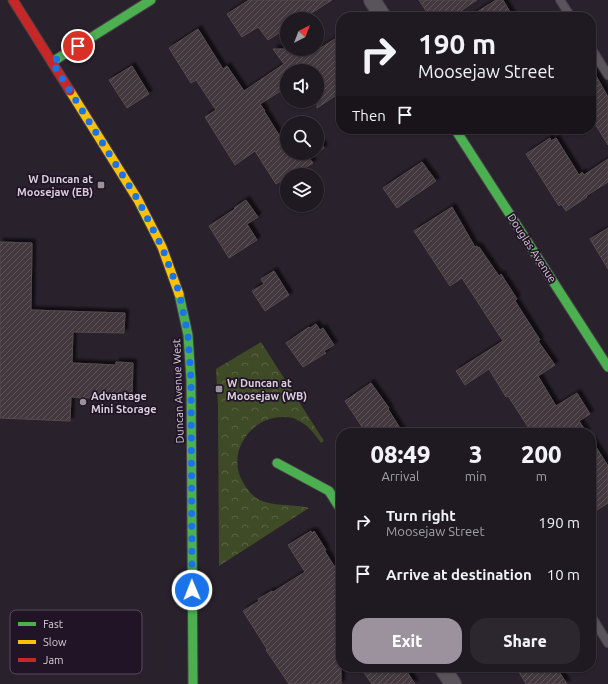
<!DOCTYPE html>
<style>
:root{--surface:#1f1921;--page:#2c262e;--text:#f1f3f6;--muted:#a1a0a5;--line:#3c383f;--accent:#9b929e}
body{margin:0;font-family:Ubuntu,sans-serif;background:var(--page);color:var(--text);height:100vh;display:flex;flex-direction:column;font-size:15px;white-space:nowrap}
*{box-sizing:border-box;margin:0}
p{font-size:13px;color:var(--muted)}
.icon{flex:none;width:22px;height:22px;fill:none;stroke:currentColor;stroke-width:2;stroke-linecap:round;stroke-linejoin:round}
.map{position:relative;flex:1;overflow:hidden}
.sheet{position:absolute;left:336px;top:428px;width:260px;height:244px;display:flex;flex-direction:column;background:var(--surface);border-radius:16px;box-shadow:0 1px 3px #0004,0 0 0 1px var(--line)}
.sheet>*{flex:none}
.banner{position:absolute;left:336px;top:12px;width:260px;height:122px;border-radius:16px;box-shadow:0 1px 3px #0004,0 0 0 1px var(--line);background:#1f1921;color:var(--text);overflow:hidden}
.needle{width:26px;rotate:42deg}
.fabs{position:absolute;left:280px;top:12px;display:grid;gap:8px}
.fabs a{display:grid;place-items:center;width:44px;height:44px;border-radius:50%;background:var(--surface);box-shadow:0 1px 3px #0004,0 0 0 1px var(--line);font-size:20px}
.pin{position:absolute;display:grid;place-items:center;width:34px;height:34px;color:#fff;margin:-17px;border:2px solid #fff;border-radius:50%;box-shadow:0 1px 4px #0007}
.me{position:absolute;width:44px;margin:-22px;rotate:359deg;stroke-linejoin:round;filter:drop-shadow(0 0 3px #0008)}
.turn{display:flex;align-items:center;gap:14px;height:84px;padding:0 16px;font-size:18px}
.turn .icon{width:52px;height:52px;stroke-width:2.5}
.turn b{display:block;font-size:28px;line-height:34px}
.then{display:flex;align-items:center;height:38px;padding:0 16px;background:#0003;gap:8px;font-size:15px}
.eta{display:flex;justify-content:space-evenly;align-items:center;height:68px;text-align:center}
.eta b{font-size:24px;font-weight:800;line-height:28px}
.action{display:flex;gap:8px;margin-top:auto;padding:8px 16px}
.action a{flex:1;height:46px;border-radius:16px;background:var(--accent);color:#fff;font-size:16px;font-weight:800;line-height:46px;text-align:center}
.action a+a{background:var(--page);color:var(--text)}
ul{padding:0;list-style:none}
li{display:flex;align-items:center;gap:12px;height:52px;padding:0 16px}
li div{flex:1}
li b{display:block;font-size:15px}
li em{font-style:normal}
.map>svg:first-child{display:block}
</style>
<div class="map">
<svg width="608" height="684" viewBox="0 0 608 684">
<defs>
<pattern id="park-crowns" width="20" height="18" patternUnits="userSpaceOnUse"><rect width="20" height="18" fill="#3e4b26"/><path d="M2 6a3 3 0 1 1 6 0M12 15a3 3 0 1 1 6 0" fill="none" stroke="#596445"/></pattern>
<pattern id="building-hatch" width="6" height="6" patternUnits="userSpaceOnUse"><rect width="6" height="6" fill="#42393c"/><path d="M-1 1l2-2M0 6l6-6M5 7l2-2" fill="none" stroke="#5d5558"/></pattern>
<filter id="shadow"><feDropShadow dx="3.5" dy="-3.5" stdDeviation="1" flood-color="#0009"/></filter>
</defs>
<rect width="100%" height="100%" fill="#29212c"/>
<path fill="url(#park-crowns)" d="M261,342l63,99 -3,2c-7,-10 -13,-18 -24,-23 -4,-3 -10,-3 -14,-3 -34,0 -58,38 -39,67 3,5 7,10 12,14 13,8 27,6 41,8 4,0 8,1 12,2l-90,58 -1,-161 -2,-36z"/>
<g fill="url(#building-hatch)" stroke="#544b4e" filter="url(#shadow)">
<polygon points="249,0 332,0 302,19 287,19 287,28 268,40 258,27 242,37 227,14"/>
<polygon points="419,0 477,0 452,17 430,17"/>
<polygon points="496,0 503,0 513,17 469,17"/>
<polygon points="198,29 223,69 227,66 244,91 284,64 273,49 319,49 341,35 341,92 317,108 317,67 311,71 287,71 287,87 260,104 265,111 264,111 284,143 287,141 287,153 316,153 309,158 313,163 294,175 287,175 287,177 276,184 255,151 235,165 205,117 216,110 196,80 191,83 169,48"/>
<polygon points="132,66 149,94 127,108 109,80"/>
<polygon points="591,67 608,97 608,145 591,117"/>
<polygon points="317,137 324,148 317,153"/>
<polygon points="550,138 551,141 556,138 579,175 582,172 584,175 608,159 608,182 586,196 587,197 566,211 561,204 559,206 526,154"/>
<polygon points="422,162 436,181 397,208 383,188"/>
<polygon points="246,200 258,217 247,224 257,240 229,258 209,226 235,209 234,208"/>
<polygon points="452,207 475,247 477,246 478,248 479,247 499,276 501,274 517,299 515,301 540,340 538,341 555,365 538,376 556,406 577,393 590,414 579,421 587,433 532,433 508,396 506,397 489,369 465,385 456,371 503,341 462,278 450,286 414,231"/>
<polygon points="608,228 608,269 590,239"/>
<polygon points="0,242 32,243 31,310 125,313 124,333 73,332 72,363 116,365 116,362 133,363 132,400 71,397 70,421 0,418"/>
<polygon points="274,271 289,295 265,311 252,291 264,284 261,279"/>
<polygon points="316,324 320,330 323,328 334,345 324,351 326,353 303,367 286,343 309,327 310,328"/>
<polygon points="371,383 389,408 388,409 403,433 366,433 345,401"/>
<polygon points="591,439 608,466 608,503 591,514"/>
<polygon points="311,531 312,533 314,531 326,550 324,550 341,577 341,684 289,684 266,650 267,649 243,611 259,601 258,599 272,591 273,592 305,572 288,545"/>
<polygon points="360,667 404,667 415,684 372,684"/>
<polygon points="516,667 556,667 567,684 526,684"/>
</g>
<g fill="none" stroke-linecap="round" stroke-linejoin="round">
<defs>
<g id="lane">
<polyline points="560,0 571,17"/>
<polyline points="591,48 608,75"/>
<polyline points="591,616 608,643"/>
</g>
<g id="street">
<polyline points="372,0 383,17"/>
<polyline points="442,667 453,684"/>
</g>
<g id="fast">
<polyline points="52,62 151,0"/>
<polyline points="455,129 608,367"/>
<polyline points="179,294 188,335 191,380 193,684"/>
<polyline points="277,463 329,491 341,510"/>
</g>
<polyline id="slow" points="70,91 138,200 162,247 179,294"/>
<polyline id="jam" points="13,0 70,91"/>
</defs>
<use href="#lane" stroke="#463f48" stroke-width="10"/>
<use href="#street" stroke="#463f48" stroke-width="18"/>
<use href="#fast" stroke="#463f48" stroke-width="11"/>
<use href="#slow" stroke="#463f48" stroke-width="11"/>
<use href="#jam" stroke="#463f48" stroke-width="11"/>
<use href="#lane" stroke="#59535b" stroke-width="8"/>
<use href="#street" stroke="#59535b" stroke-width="16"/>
<use href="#fast" stroke="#4caf50" stroke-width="9"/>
<use href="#slow" stroke="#ffc107" stroke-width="9"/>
<use href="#jam" stroke="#c62828" stroke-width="9"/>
</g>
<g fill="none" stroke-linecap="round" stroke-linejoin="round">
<polyline stroke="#1a73e8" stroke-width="7" stroke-dasharray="0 12.6" points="78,46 52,62 138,200 162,247 179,292 188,335 191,380 192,590"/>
</g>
<g fill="#9b929e" stroke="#211426" stroke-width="1.5">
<rect x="97" y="181" width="8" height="8" rx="2"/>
<rect x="215" y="385" width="8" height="8" rx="2"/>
<circle cx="83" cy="402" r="4"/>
</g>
<g text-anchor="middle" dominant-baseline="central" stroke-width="3.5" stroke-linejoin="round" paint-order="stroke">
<g font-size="11" font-weight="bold" fill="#d9cfdc" stroke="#211426" text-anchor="start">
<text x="93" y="179" text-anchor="end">W Duncan at<tspan x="93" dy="13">Moosejaw (EB)</tspan></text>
<text x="227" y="383">W Duncan at<tspan x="227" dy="13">Moosejaw (WB)</tspan></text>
<text x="91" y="396">Advantage<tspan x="91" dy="13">Mini Storage</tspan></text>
</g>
<g font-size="11" fill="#d9cfdc" stroke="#211426">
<text transform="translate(532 248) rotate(57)">Douglas Avenue</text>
<text transform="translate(178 391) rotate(-92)">Duncan Avenue West</text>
</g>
</g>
<rect x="10" y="610" width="132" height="64" rx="6" fill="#211426" stroke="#584c5d" stroke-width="1"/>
<rect x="18" y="622" width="18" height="4" fill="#4caf50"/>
<rect x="18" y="640" width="18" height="4" fill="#ffc107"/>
<rect x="18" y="658" width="18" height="4" fill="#c62828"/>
<g font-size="11" fill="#d9cfdc">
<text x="43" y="628">Fast</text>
<text x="43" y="646">Slow</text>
<text x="43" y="664">Jam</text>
</g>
</svg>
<div class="fabs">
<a><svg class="needle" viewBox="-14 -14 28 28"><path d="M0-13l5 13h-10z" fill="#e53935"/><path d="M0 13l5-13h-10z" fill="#a1a0a5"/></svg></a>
<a><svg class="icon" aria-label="sound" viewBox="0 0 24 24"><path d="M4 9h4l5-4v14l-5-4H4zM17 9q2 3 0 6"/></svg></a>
<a><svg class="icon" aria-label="search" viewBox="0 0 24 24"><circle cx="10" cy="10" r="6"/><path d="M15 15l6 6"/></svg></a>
<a><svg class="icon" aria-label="layers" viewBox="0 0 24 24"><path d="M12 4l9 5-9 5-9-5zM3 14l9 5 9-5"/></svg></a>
</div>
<div class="pin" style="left:78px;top:46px;background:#d93025"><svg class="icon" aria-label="arrive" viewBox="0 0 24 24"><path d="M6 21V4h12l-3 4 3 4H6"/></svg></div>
<svg class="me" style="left:192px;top:590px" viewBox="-20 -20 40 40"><circle r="17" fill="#1a73e8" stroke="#fff" stroke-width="3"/><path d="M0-11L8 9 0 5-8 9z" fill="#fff"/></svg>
<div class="banner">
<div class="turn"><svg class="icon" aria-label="right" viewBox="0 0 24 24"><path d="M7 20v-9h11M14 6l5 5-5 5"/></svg><div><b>190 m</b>Moosejaw Street</div></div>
<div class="then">Then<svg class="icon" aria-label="arrive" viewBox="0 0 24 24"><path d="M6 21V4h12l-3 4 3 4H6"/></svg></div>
</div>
<section class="sheet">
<div class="eta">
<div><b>08:49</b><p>Arrival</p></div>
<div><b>3</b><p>min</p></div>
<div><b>200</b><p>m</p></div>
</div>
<ul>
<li><svg class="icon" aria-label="right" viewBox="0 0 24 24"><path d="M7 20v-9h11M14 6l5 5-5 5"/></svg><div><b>Turn right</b><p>Moosejaw Street</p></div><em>190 m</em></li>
<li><svg class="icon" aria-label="arrive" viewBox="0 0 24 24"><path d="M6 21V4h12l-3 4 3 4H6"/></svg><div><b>Arrive at destination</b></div><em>10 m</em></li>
</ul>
<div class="action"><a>Exit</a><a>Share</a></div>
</section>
</div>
